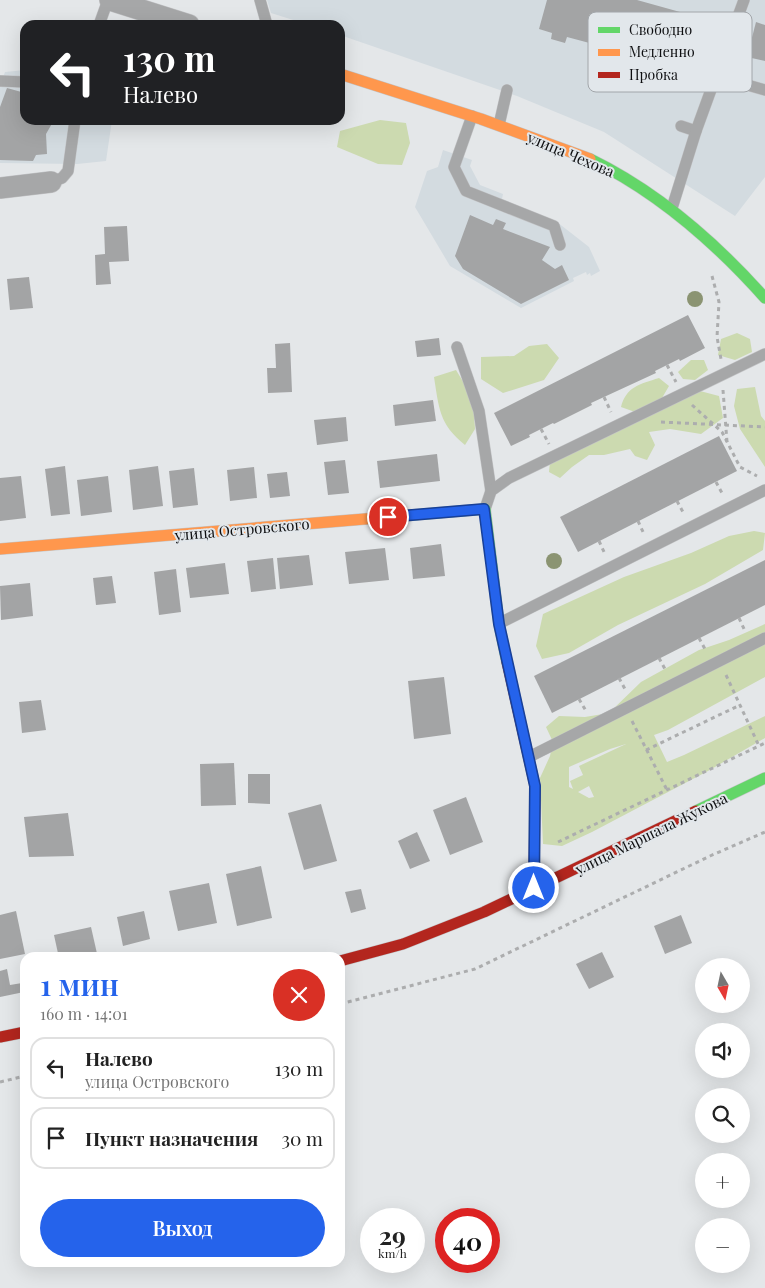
<!DOCTYPE html>
<html lang="ru">
<meta charset="utf-8">
<style>
:root{--surface:#fff;--page:#f2f2f2;--text:#222;--muted:#767676;--line:#e0e0e0;--accent:#2563eb}
body{margin:0;font-family:"Playfair Display",serif;background:var(--page);color:var(--text);height:100vh;display:flex;flex-direction:column;font-size:19px;white-space:nowrap}
*{box-sizing:border-box;margin:0}
p{font-size:16px;color:var(--muted)}
.icon{flex:none;width:28px;height:28px;fill:none;stroke:currentColor;stroke-width:2;stroke-linecap:round;stroke-linejoin:round}
.map{position:relative;flex:1;overflow:hidden}
.drawer{position:absolute;left:20px;top:952px;width:325px;height:315px;display:flex;flex-direction:column;background:var(--surface);border-radius:15px;box-shadow:0 5px 20px #0002}
.drawer>*{flex:none}
.hud{position:absolute;left:20px;top:20px;width:325px;height:105px;border-radius:15px;box-shadow:0 5px 20px #0002;background:#202124;color:#fff;overflow:hidden}
.needle{width:32px;rotate:171deg}
.buttons{position:absolute;left:695px;top:958px;display:grid;gap:10px}
.buttons a{display:grid;place-items:center;width:55px;height:55px;border-radius:50%;background:var(--surface);box-shadow:0 5px 20px #0002;font-size:25px}
.speed{position:absolute;left:360px;top:1208px;display:flex;gap:10px;font-size:25px;font-weight:700;text-align:center}
.speed>*{display:grid;place-content:center;width:65px;height:65px;border-radius:50%;background:var(--surface);box-shadow:0 5px 20px #0002;line-height:1}
.speed small{font-size:12px;font-weight:400}
.speed .limit{border:8px solid #d22;background:#fff;color:#111}
.pin{position:absolute;display:grid;place-items:center;width:42px;height:42px;color:#fff;margin:-21px;border:2px solid #fff;border-radius:50%;box-shadow:0 1px 5px #0007}
.me{position:absolute;width:55px;margin:-28px;rotate:0deg;stroke-linejoin:round;filter:drop-shadow(0 0 4px #0008)}
.turn{display:flex;align-items:center;gap:18px;height:105px;padding:0 20px;font-size:22px}
.turn .icon{width:65px;height:65px;stroke-width:2.5}
.turn b{display:block;font-size:35px;line-height:42px}
.round{display:grid;place-items:center;flex:none;width:52px;height:52px;border-radius:26px;background:var(--page)}
.overview{display:flex;align-items:center;justify-content:space-between;height:85px;padding:0 20px}
h1{font-size:30px;font-weight:600;line-height:38px;color:var(--accent)}
.button{display:flex;gap:10px;margin-top:auto;padding:10px 20px}
.button a{flex:1;height:58px;border-radius:30px;background:var(--accent);color:#fff;font-size:20px;font-weight:600;line-height:58px;text-align:center}
ul{padding:0;list-style:none}
li{display:flex;align-items:center;gap:15px;height:62px;margin:0 10px 8px;padding:0 10px;border:2px solid var(--line);border-radius:15px}
li div{flex:1}
li b{display:block;font-size:19px}
li em{font-style:normal}
.map>svg:first-child{display:block}
</style>
<div class="map">
<svg width="765" height="1288" viewBox="0 0 765 1288">
<rect width="100%" height="100%" fill="#e4e7e9"/>
<g fill="#d3dbe0">
<polygon points="267,0 765,0 765,177 735,216 604,132 517,96 340,35 340,25 309,25 271,13"/>
<polygon points="25,70 25,120 112,120 106,161 77,164 0,163 0,85 5,72"/>
<polygon points="443,150 472,160 470,166 480,185 503,194 502,199 557,222 589,247 600,271 591,276 590,273 587,275 586,272 573,278 574,281 521,308 450,266 415,207 427,171 438,167"/>
</g>
<g fill="#ccdab0" fill-rule="evenodd">
<polygon points="380,120 406,123 410,143 402,165 378,164 337,147 340,131"/>
<polygon points="737,333 750,339 752,352 735,360 718,355 721,339"/>
<polygon points="547,344 559,358 544,380 503,393 481,379 481,357 514,356 529,346"/>
<polygon points="691,360 704,360 708,370 695,380 683,379 678,372"/>
<path d="M456,370l17,28 2,31 -10,16c-26,-21 -26,-37 -31,-68z"/>
<path d="M659,378l10,8 -7,12 -27,14 -14,-5c5,-20 19,-23 38,-29z"/>
<polygon points="755,387 761,416 765,421 765,467 740,429 734,406 737,389"/>
<polygon points="700,391 719,396 723,418 701,434 670,429 649,432 655,445 647,460 635,456 630,449 604,455 589,455 572,467 560,478 549,472 550,461"/>
<polygon points="754,531 765,533 763,550 705,584 618,625 569,653 542,659 536,646 543,614 624,577 691,553 729,536"/>
<path d="M765,624v53l-97,53 -14,5 13,27 17,-7 81,-39v22l-57,33 -116,61 -30,14 -19,-2 -3,-66 10,-22 3,-14 -7,-15 13,-11 26,1 24,-4 32,-31 58,-32 30,-10zM626,744l-47,22 4,9 -13,6 3,8 -4,-2v-20l41,-18zM589,786l5,11 -5,1 -11,-6z"/>
</g>
<g fill="#a3a4a5">
<polygon points="547,0 637,0 698,17 683,69 663,64 661,69 649,66 650,60 619,52 617,60 613,63 597,58 594,53 597,45 567,37 565,43 551,39 552,33 539,29"/>
<polygon points="756,22 765,25 765,61 747,57"/>
<polygon points="7,88 25,93 25,120 54,120 46,134 47,154 36,155 33,161 0,160 0,107"/>
<polygon points="470,215 493,225 496,219 506,223 503,229 550,247 542,260 555,269 562,265 569,280 521,304 463,269 455,256"/>
<polygon points="127,226 129,261 109,262 111,284 96,285 95,255 105,254 104,227"/>
<polygon points="29,277 33,308 10,310 7,279"/>
<polygon points="688,315 705,348 680,361 679,359 655,371 656,373 591,403 592,405 554,424 553,423 529,435 530,437 511,446 494,413"/>
<polygon points="439,338 441,355 417,357 415,341"/>
<polygon points="290,343 292,392 268,393 267,368 276,368 275,344"/>
<polygon points="433,400 436,421 395,426 393,405"/>
<polygon points="346,417 348,441 317,445 314,420"/>
<polygon points="719,436 737,471 578,552 560,517"/>
<polygon points="437,454 440,481 380,488 377,461"/>
<polygon points="345,460 349,493 328,495 324,462"/>
<polygon points="65,466 70,514 51,516 45,469"/>
<polygon points="158,466 163,506 133,510 129,470"/>
<polygon points="254,467 257,498 230,501 227,470"/>
<polygon points="194,468 198,505 173,508 169,471"/>
<polygon points="287,472 290,496 270,498 267,474"/>
<polygon points="21,476 26,518 0,521 0,478"/>
<polygon points="108,476 112,512 81,516 77,480"/>
<polygon points="441,544 445,576 413,579 410,548"/>
<polygon points="385,548 389,580 349,584 345,552"/>
<polygon points="309,555 313,585 280,589 277,558"/>
<polygon points="273,558 276,589 251,592 247,561"/>
<polygon points="765,560 765,605 552,713 534,676"/>
<polygon points="225,563 229,594 190,598 186,568"/>
<polygon points="176,569 181,612 159,615 154,572"/>
<polygon points="112,576 116,603 96,605 93,578"/>
<polygon points="30,583 33,616 1,620 0,586"/>
<polygon points="444,677 451,734 414,739 408,681"/>
<polygon points="41,700 46,730 22,733 19,702"/>
<polygon points="234,763 236,805 201,806 200,764"/>
<polygon points="248,774 270,774 270,804 248,803"/>
<polygon points="466,797 483,842 450,855 433,810"/>
<polygon points="321,804 337,861 304,870 288,813"/>
<polygon points="68,813 74,856 29,857 24,817"/>
<polygon points="417,832 430,861 410,869 398,841"/>
<polygon points="261,866 272,918 237,926 226,874"/>
<polygon points="209,883 217,923 178,931 169,891"/>
<polygon points="361,889 366,909 351,913 345,892"/>
<polygon points="16,911 25,954 0,959 0,915"/>
<polygon points="144,911 150,939 123,946 117,917"/>
<polygon points="681,915 692,943 665,954 654,926"/>
<polygon points="91,927 98,958 59,958 54,935"/>
<polygon points="602,952 614,977 589,989 576,964"/>
<polygon points="7,969 10,985 22,983 24,992 0,997 0,971"/>
</g>
<g fill="none" stroke-linecap="round" stroke-linejoin="round">
<defs>
<g id="lane">
<polyline points="260,0 267,25"/>
<polyline points="99,25 108,0"/>
<polyline points="716,76 744,0"/>
<polyline points="0,81 25,82"/>
<polyline points="472,116 454,167 466,191 554,226 560,245"/>
<polyline points="499,125 507,90"/>
<polyline points="681,126 696,131"/>
<polyline points="51,182 62,178 68,171 75,120"/>
<polyline points="672,208 696,131 716,76 765,90"/>
<polyline points="457,347 479,411 491,491"/>
<polyline points="485,509 491,491 509,478 765,354"/>
<polyline points="500,623 765,490"/>
<polyline points="529,757 765,638"/>
</g>
<g id="street">
<polyline points="110,0 189,25"/>
<polyline points="0,188 51,182"/>
</g>
<g id="fast">
<path d="M590,159c68,33 125,83 175,139"/>
<polyline points="377,518 485,509 499,624 507,662"/>
<polyline points="696,811 765,778"/>
</g>
<g id="slow">
<polyline points="340,74 481,119 590,159"/>
<polyline points="0,549 377,518"/>
</g>
<g id="jam">
<polyline points="507,662 535,786 534,888"/>
<polyline points="340,961 403,944 484,912 696,811"/>
<polyline points="0,1037 25,1032"/>
</g>
</defs>
<use href="#lane" stroke="#c3c4c6" stroke-width="12"/>
<use href="#street" stroke="#c3c4c6" stroke-width="22"/>
<use href="#fast" stroke="#c3c4c6" stroke-width="12"/>
<use href="#slow" stroke="#c3c4c6" stroke-width="12"/>
<use href="#jam" stroke="#c3c4c6" stroke-width="12"/>
<g stroke="#acadae" stroke-width="3" stroke-dasharray="4 4" stroke-linecap="butt">
<polyline points="712,276 719,302 717,337 721,359"/>
<polyline points="667,365 676,382"/>
<polyline points="723,390 727,442"/>
<polyline points="604,397 611,412"/>
<polyline points="692,405 722,432 740,467 757,476"/>
<polyline points="661,422 765,427"/>
<polyline points="541,429 549,444"/>
<polyline points="716,482 723,495"/>
<polyline points="677,501 684,514"/>
<polyline points="638,521 644,534"/>
<polyline points="599,541 605,554"/>
<polyline points="739,618 745,631"/>
<polyline points="699,638 706,651"/>
<polyline points="659,658 666,671"/>
<polyline points="726,675 759,746"/>
<polyline points="619,678 626,691"/>
<polyline points="579,699 586,711"/>
<polyline points="632,721 667,790"/>
<polyline points="646,750 740,705"/>
<polyline points="558,842 765,743"/>
<polyline points="340,1004 475,969 710,856 765,832"/>
<polyline points="0,1082 25,1076"/>
</g>
<use href="#lane" stroke="#a6a7a8" stroke-width="11"/>
<use href="#street" stroke="#a6a7a8" stroke-width="21"/>
<use href="#fast" stroke="#63d668" stroke-width="11"/>
<use href="#slow" stroke="#ff974d" stroke-width="11"/>
<use href="#jam" stroke="#b3261e" stroke-width="11"/>
</g>
<g fill="#8b9472">
<circle cx="695" cy="299" r="8"/>
<circle cx="554" cy="561" r="8"/>
</g>
<g fill="none" stroke-linecap="round" stroke-linejoin="round">
<defs>
<polyline id="route" points="388,517 484,509 499,624 535,786 534,888"/>
</defs>
<use href="#route" stroke="#184099" stroke-width="12"/>
<use href="#route" stroke="#2563eb" stroke-width="9"/>
</g>
<g text-anchor="middle" dominant-baseline="central" stroke-width="4" stroke-linejoin="round" paint-order="stroke">
<g font-size="15" fill="#0e0f11" stroke="#e2e7eb">
<text transform="translate(571 154) rotate(23)">улица Чехова</text>
<text transform="translate(242 529) rotate(-5)">улица Островского</text>
<text transform="translate(651 833) rotate(-26)">улица Маршала Жукова</text>
</g>
</g>
<rect x="588" y="12" width="164" height="80" rx="8" fill="#e2e7eb" stroke="#a2a6aa" stroke-width="1"/>
<rect x="598" y="27" width="22" height="6" fill="#63d668"/>
<rect x="598" y="49" width="22" height="7" fill="#ff974d"/>
<rect x="598" y="72" width="22" height="6" fill="#b3261e"/>
<g font-size="14" fill="#0e0f11">
<text x="629" y="35">Свободно</text>
<text x="629" y="57">Медленно</text>
<text x="629" y="80">Пробка</text>
</g>
</svg>
<div class="buttons">
<a><svg class="needle" viewBox="-14 -14 28 28"><path d="M0-13l5 13h-10z" fill="#e53935"/><path d="M0 13l5-13h-10z" fill="#767676"/></svg></a>
<a><svg class="icon" aria-label="sound" viewBox="0 0 24 24"><path d="M4 9h4l5-4v14l-5-4H4zM17 9q2 3 0 6"/></svg></a>
<a><svg class="icon" aria-label="search" viewBox="0 0 24 24"><circle cx="10" cy="10" r="6"/><path d="M15 15l6 6"/></svg></a>
<a>+</a>
<a>−</a>
</div>
<div class="speed"><div>29<small>km/h</small></div><div class="limit">40</div></div>
<div class="pin" style="left:388px;top:517px;background:#d93025"><svg class="icon" aria-label="arrive" viewBox="0 0 24 24"><path d="M6 21V4h12l-3 4 3 4H6"/></svg></div>
<svg class="me" style="left:534px;top:888px" viewBox="-20 -20 40 40"><circle r="17" fill="#2563eb" stroke="#fff" stroke-width="3"/><path d="M0-11L8 9 0 5-8 9z" fill="#fff"/></svg>
<div class="hud">
<div class="turn"><svg class="icon" aria-label="left" viewBox="0 0 24 24"><path d="M17 20v-9H6M10 6l-5 5 5 5"/></svg><div><b>130 m</b>Налево</div></div>
</div>
<section class="drawer">
<div class="overview"><div><h1>1 мин</h1><p>160 m · 14:01</p></div><a class="round" style="background:#d93025;color:#fff"><svg class="icon" aria-label="close" viewBox="0 0 24 24"><path d="M6 6l12 12M18 6L6 18"/></svg></a></div>
<ul>
<li><svg class="icon" aria-label="left" viewBox="0 0 24 24"><path d="M17 20v-9H6M10 6l-5 5 5 5"/></svg><div><b>Налево</b><p>улица Островского</p></div><em>130 m</em></li>
<li><svg class="icon" aria-label="arrive" viewBox="0 0 24 24"><path d="M6 21V4h12l-3 4 3 4H6"/></svg><div><b>Пункт назначения</b></div><em>30 m</em></li>
</ul>
<div class="button"><a>Выход</a></div>
</section>
</div>
